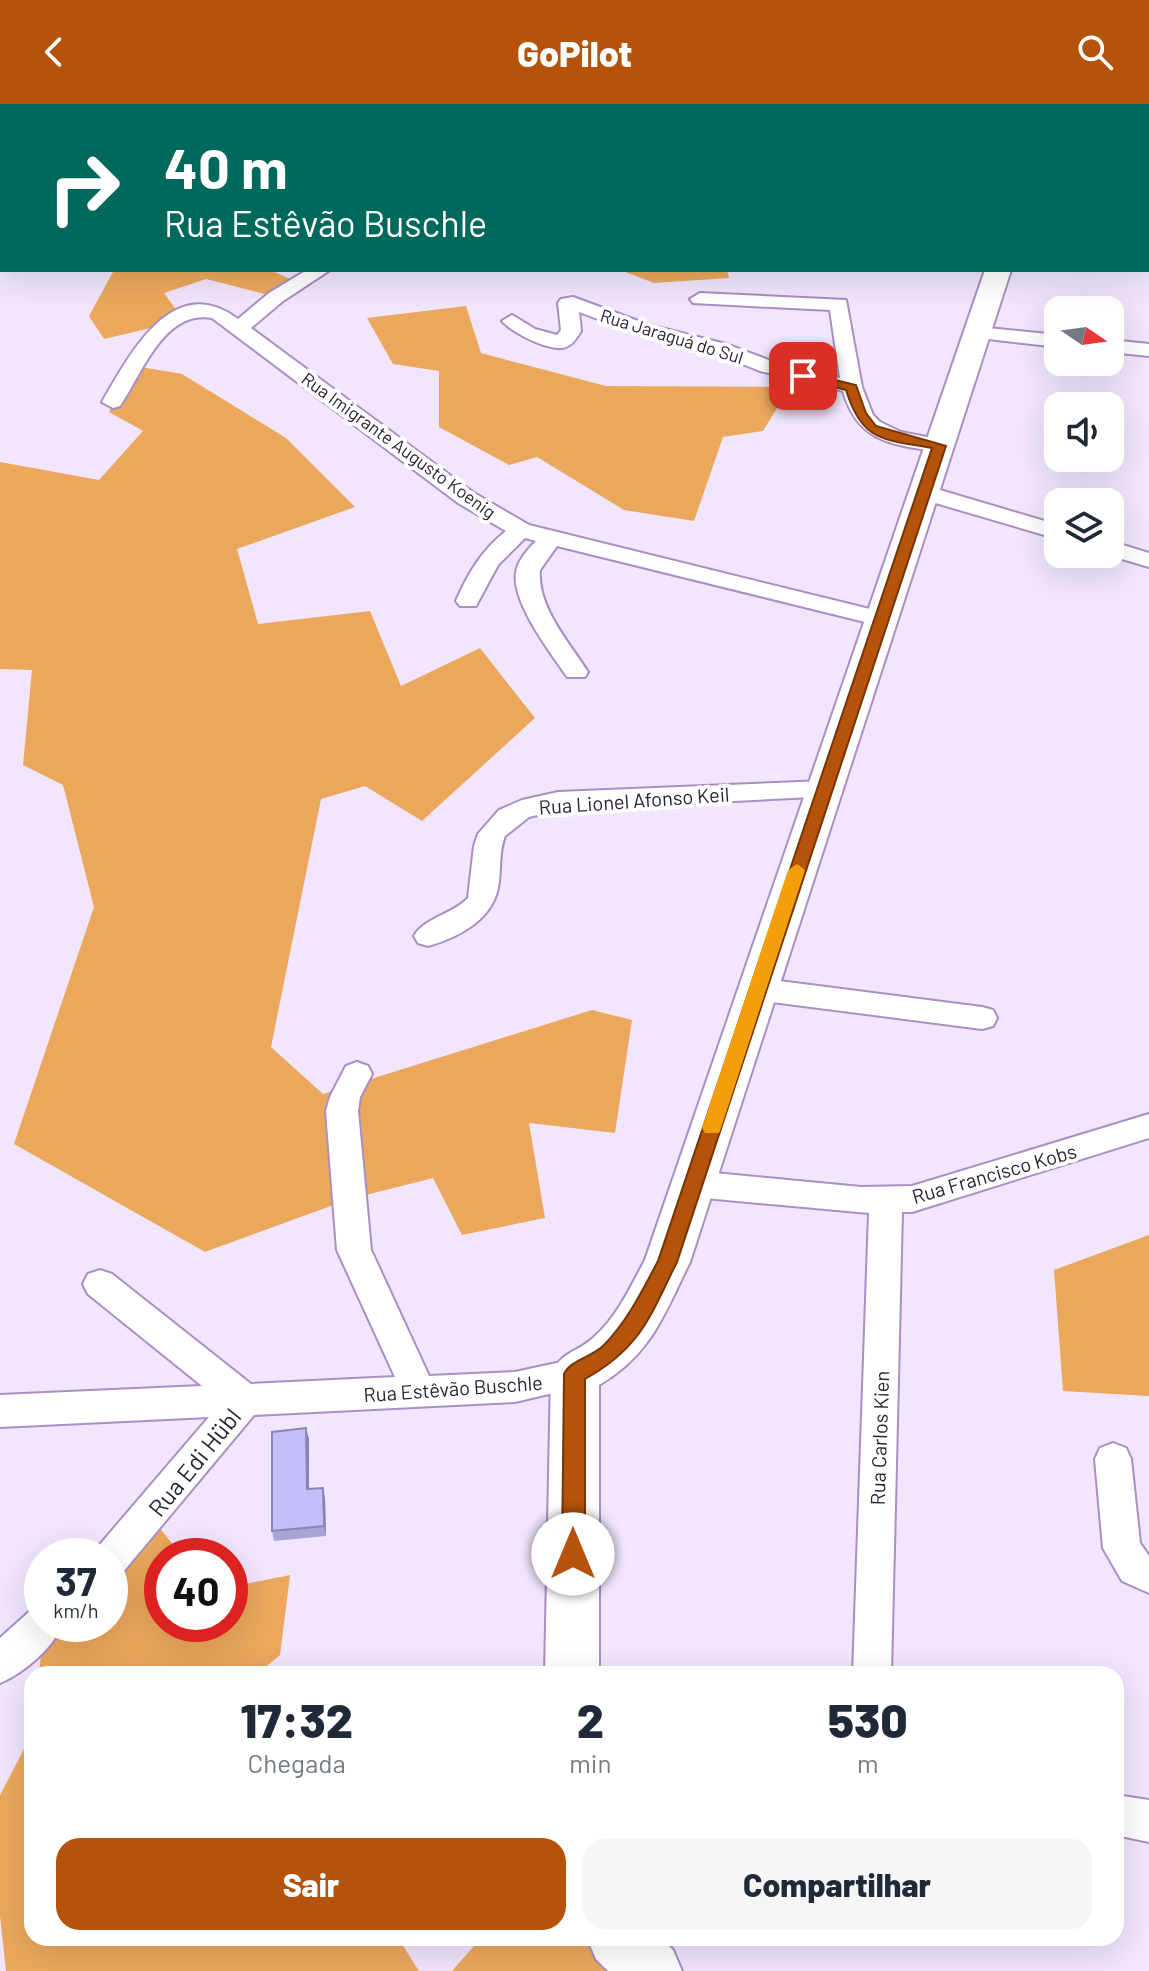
<!DOCTYPE html>
<html lang="pt">
<meta charset="utf-8">
<style>
:root{--surface:#fff;--page:#f6f6f7;--text:#1f2937;--muted:#747a83;--accent:#b45309}
body{margin:0;font-family:Barlow,sans-serif;background:var(--page);color:var(--text);height:100vh;display:flex;flex-direction:column;font-size:30px;white-space:nowrap}
*{box-sizing:border-box;margin:0}
p{font-size:26px;color:var(--muted)}
.icon{flex:none;width:44px;height:44px;fill:none;stroke:currentColor;stroke-width:2;stroke-linecap:round;stroke-linejoin:round}
.map{position:relative;flex:1;overflow:hidden}
.panel{position:absolute;left:24px;top:1562px;width:1100px;height:280px;display:flex;flex-direction:column;background:var(--surface);border-radius:24px;box-shadow:0 8px 32px #0002}
.panel>*{flex:none}
.banner{position:absolute;left:0px;top:0px;width:1150px;height:168px;box-shadow:0 8px 32px #0002;background:#00695c;color:#fff;overflow:hidden}
.needle{width:52px;rotate:103deg}
.tools{position:absolute;left:1044px;top:192px;display:grid;gap:16px}
.tools a{display:grid;place-items:center;width:80px;height:80px;border-radius:16px;background:var(--surface);box-shadow:0 8px 32px #0002;font-size:40px}
.speed{position:absolute;left:24px;top:1434px;display:flex;gap:16px;font-size:40px;font-weight:700;text-align:center}
.speed>*{display:grid;place-content:center;width:104px;height:104px;border-radius:50%;background:var(--surface);box-shadow:0 8px 32px #0002;line-height:1}
.speed small{font-size:20px;font-weight:400}
.speed .limit{border:12px solid #d22;background:#fff;color:#111}
.pin{position:absolute;display:grid;place-items:center;width:68px;height:68px;color:#fff;margin:-34px;border-radius:16px;box-shadow:0 4px 12px #0006}
.me{position:absolute;width:88px;margin:-44px;rotate:0deg;stroke-linejoin:round;filter:drop-shadow(0 0 6px #0008)}
.turn{display:flex;align-items:center;gap:28px;height:168px;padding:0 32px;font-size:36px}
.turn .icon{width:104px;height:104px;stroke-width:2.5}
.turn b{display:block;font-size:56px;line-height:68px}
.eta{display:flex;justify-content:space-evenly;align-items:center;height:136px;text-align:center}
.eta b{font-size:48px;font-weight:800;line-height:56px}
.cta{display:flex;gap:16px;margin-top:auto;padding:16px 32px}
.cta a{flex:1;height:92px;border-radius:24px;background:var(--accent);color:#fff;font-size:32px;font-weight:800;line-height:92px;text-align:center}
.cta a+a{background:var(--page);color:var(--text)}
header{display:flex;justify-content:space-between;align-items:center;height:104px;padding:0 32px;background:var(--accent);color:#fff;font-size:36px;font-weight:800}
.map>svg:first-child{display:block}
</style>
<header><svg class="icon" aria-label="back" viewBox="0 0 24 24"><path d="M15 5l-7 7 7 7"/></svg>GoPilot<svg class="icon" aria-label="search" viewBox="0 0 24 24"><circle cx="10" cy="10" r="6"/><path d="M15 15l6 6"/></svg></header>
<div class="map">
<svg width="1149" height="1867" viewBox="0 0 1149 1867">
<rect width="100%" height="100%" fill="#f1e6fd"/>
<g fill="#eba85c">
<polygon points="114,166 270,166 299,179 276,193 206,175 164,189 180,211 168,220 104,235 89,212"/>
<polygon points="620,166 727,166 729,174 654,179"/>
<polygon points="466,202 481,249 606,282 790,283 763,327 723,333 694,417 624,406 537,353 509,361 439,323 439,267 393,260 367,214"/>
<polygon points="135,262 182,270 286,334 355,403 237,445 258,520 370,507 401,582 480,544 535,614 422,717 365,682 321,695 271,943 323,990 592,906 632,916 615,1029 529,1019 545,1114 462,1131 433,1074 350,1095 205,1148 14,1040 94,803 63,681 23,661 32,566 0,565 0,358 99,376 143,327 109,308"/>
<polygon points="1149,1131 1149,1292 1063,1287 1054,1166"/>
<polygon points="159,1423 182,1452 162,1452 162,1520 230,1520 230,1483 290,1471 280,1551 257,1570 39,1570 41,1550 69,1520 110,1520 110,1476"/>
<polygon points="32,1630 32,1834 398,1834 419,1867 6,1867 0,1812 0,1691"/>
<polygon points="481,1834 586,1834 613,1867 452,1867"/>
</g>
<g fill="none" stroke-linecap="round" stroke-linejoin="round">
<defs>
<g id="street">
<rect x="1148" y="30" width="1" height="10"/>
<rect x="1148" y="124" width="1" height="12"/>
<path d="M307,166h23l-47,31 -32,27 223,165 55,32 361,89 3,5 -3,5 -9,2 -324,-80 -17,24c-3,37 29,72 48,102l-3,5h-18c-16,-24 -56,-75 -51,-105 2,-12 12,-23 20,-31l-11,-3 -27,27 -22,41h-16l-4,-5c12,-28 26,-51 50,-70l-48,-28 -246,-185c-48,-9 -70,56 -92,88l-7,2 -11,-6c28,-48 71,-132 136,-83l31,-26z"/>
<path d="M700,189l146,7 16,87 11,28 7,7 21,10 46,9 3,5 -11,6c-47,-8 -81,-9 -96,-61l-83,-20 -48,-19 -77,-19 -56,-21 2,19c-3,5 -8,13 -13,15 -14,9 -57,-14 -66,-25l10,-6 23,14 22,6 4,-5 -3,-27 3,-4 12,-2 76,28 77,19 48,18 66,16 -10,-68 -137,-7 -3,-4z"/>
<polygon points="978,223 1058,231 1058,243 971,233 968,229 971,225"/>
<polygon points="1110,236 1149,240 1149,252 1110,248"/>
<polygon points="923,381 1058,421 1058,435 915,393 912,388 915,383"/>
<polygon points="1110,437 1149,449 1149,463 1105,450 1110,450"/>
<path d="M824,677l9,3 4,6 -4,6 -275,14 -29,7 -24,19c-6,15 -4,29 -6,45 -3,37 -39,56 -71,65l-10,-3 -4,-7c10,-18 39,-22 54,-38l6,-52 4,-12 21,-24 23,-10 36,-8z"/>
<polygon points="757,874 982,903 993,906 997,914 993,922 982,925 757,896 747,893 742,885 747,877"/>
<polygon points="357,958 368,962 372,970 360,993 358,1007 371,1146 429,1272 515,1268 575,1255 587,1259 592,1270 587,1281 515,1298 254,1311 123,1468 110,1474 110,1452 93,1452 97,1444 209,1313 0,1323 0,1291 202,1282 88,1190 83,1180 88,1170 100,1166 112,1170 251,1280 395,1273 337,1146 326,1007 330,993 346,962"/>
<polygon points="1149,1010 1149,1034 912,1108 902,1108 891,1570 853,1570 869,1109 694,1093 683,1089 678,1080 683,1071 694,1067 861,1083 912,1082"/>
<polygon points="1113,1339 1126,1344 1131,1355 1140,1439 1149,1452 1149,1489 1122,1477 1103,1444 1095,1355 1100,1344"/>
<path d="M42,1502v18h21c-10,24 -39,49 -63,59v-45l30,-27z"/>
<polygon points="1116,1691 1149,1696 1149,1738 1116,1731"/>
</g>
<g id="secondary">
<polygon points="1040,0 1064,0 1039,2"/>
<path d="M985,166h26l-321,992c-26,52 -38,92 -91,123v289h-54l6,-300c11,-23 24,-20 42,-36 24,-21 37,-50 52,-78z"/>
<polygon points="587,1834 661,1834 673,1846 682,1867 608,1867 596,1855"/>
</g>
</defs>
<use href="#street" stroke="#aa8ec4" stroke-width="4"/>
<use href="#secondary" stroke="#aa8ec4" stroke-width="4"/>
<use href="#street" fill="#fff" fill-rule="evenodd"/>
<use href="#secondary" fill="#fff" fill-rule="evenodd"/>
</g>
<polygon fill="#a9a4d8" points="309,1335 309,1385 325,1394 326,1432 274,1437 272,1427"/>
<g fill="#8986b0">
<polygon points="306,1324 309,1335 309,1396 307,1385"/>
<polygon points="323,1384 325,1394 326,1432 324,1422"/>
</g>
<polygon fill="#c4bffb" stroke="#8986b0" stroke-width="2" points="306,1324 307,1385 323,1384 324,1422 272,1427 272,1328"/>
<path fill="#b45309" stroke="#753606" stroke-width="2" d="M803,268l53,13 10,28 10,13 70,20 -269,816c-27,54 -36,86 -92,117v175l-4,8 -8,3 -8,-3 -3,-8 2,-180c7,-15 29,-17 40,-29 24,-25 38,-54 54,-84l274,-813c-49,-9 -70,-6 -86,-58l-48,-12 -2,-2z"/>
<polygon fill="#f59e0b" points="797,760 805,766 721,1024 719,1029 705,1029 702,1024 788,766"/>
<g text-anchor="middle" dominant-baseline="central" stroke-width="8" stroke-linejoin="round" paint-order="stroke">
<g font-size="18" fill="#2d2137" stroke="#fff">
<text transform="translate(672 232) rotate(17)">Rua Jaraguá do Sul</text>
<text transform="translate(399 341) rotate(36)">Rua Imigrante Augusto Koenig</text>
</g>
<g font-size="20" fill="#2d2137" stroke="#fff">
<text transform="translate(634 696) rotate(-4)">Rua Lionel Afonso Keil</text>
<text transform="translate(994 1069) rotate(-16)">Rua Francisco Kobs</text>
<text transform="translate(453 1284) rotate(-4)">Rua Estêvão Buschle</text>
<text transform="translate(879 1334) rotate(-88)">Rua Carlos Kien</text>
</g>
<g font-size="24" fill="#2d2137" stroke="#fff">
<text transform="translate(194 1358) rotate(-51)">Rua Edi Hübl</text>
</g>
</g>
</svg>
<div class="tools">
<a><svg class="needle" viewBox="-14 -14 28 28"><path d="M0-13l5 13h-10z" fill="#e53935"/><path d="M0 13l5-13h-10z" fill="#747a83"/></svg></a>
<a><svg class="icon" aria-label="sound" viewBox="0 0 24 24"><path d="M4 9h4l5-4v14l-5-4H4zM17 9q2 3 0 6"/></svg></a>
<a><svg class="icon" aria-label="layers" viewBox="0 0 24 24"><path d="M12 4l9 5-9 5-9-5zM3 14l9 5 9-5"/></svg></a>
</div>
<div class="speed"><div>37<small>km/h</small></div><div class="limit">40</div></div>
<div class="pin" style="left:803px;top:272px;background:#d93025"><svg class="icon" aria-label="arrive" viewBox="0 0 24 24"><path d="M6 21V4h12l-3 4 3 4H6"/></svg></div>
<svg class="me" style="left:573px;top:1450px" viewBox="-20 -20 40 40"><circle r="19" fill="#fff"/><path d="M0-13L10 11 0 6-10 11z" fill="#b45309"/></svg>
<div class="banner">
<div class="turn"><svg class="icon" aria-label="right" viewBox="0 0 24 24"><path d="M7 20v-9h11M14 6l5 5-5 5"/></svg><div><b>40 m</b>Rua Estêvão Buschle</div></div>
</div>
<section class="panel">
<div class="eta">
<div><b>17:32</b><p>Chegada</p></div>
<div><b>2</b><p>min</p></div>
<div><b>530</b><p>m</p></div>
</div>
<div class="cta"><a>Sair</a><a>Compartilhar</a></div>
</section>
</div>
